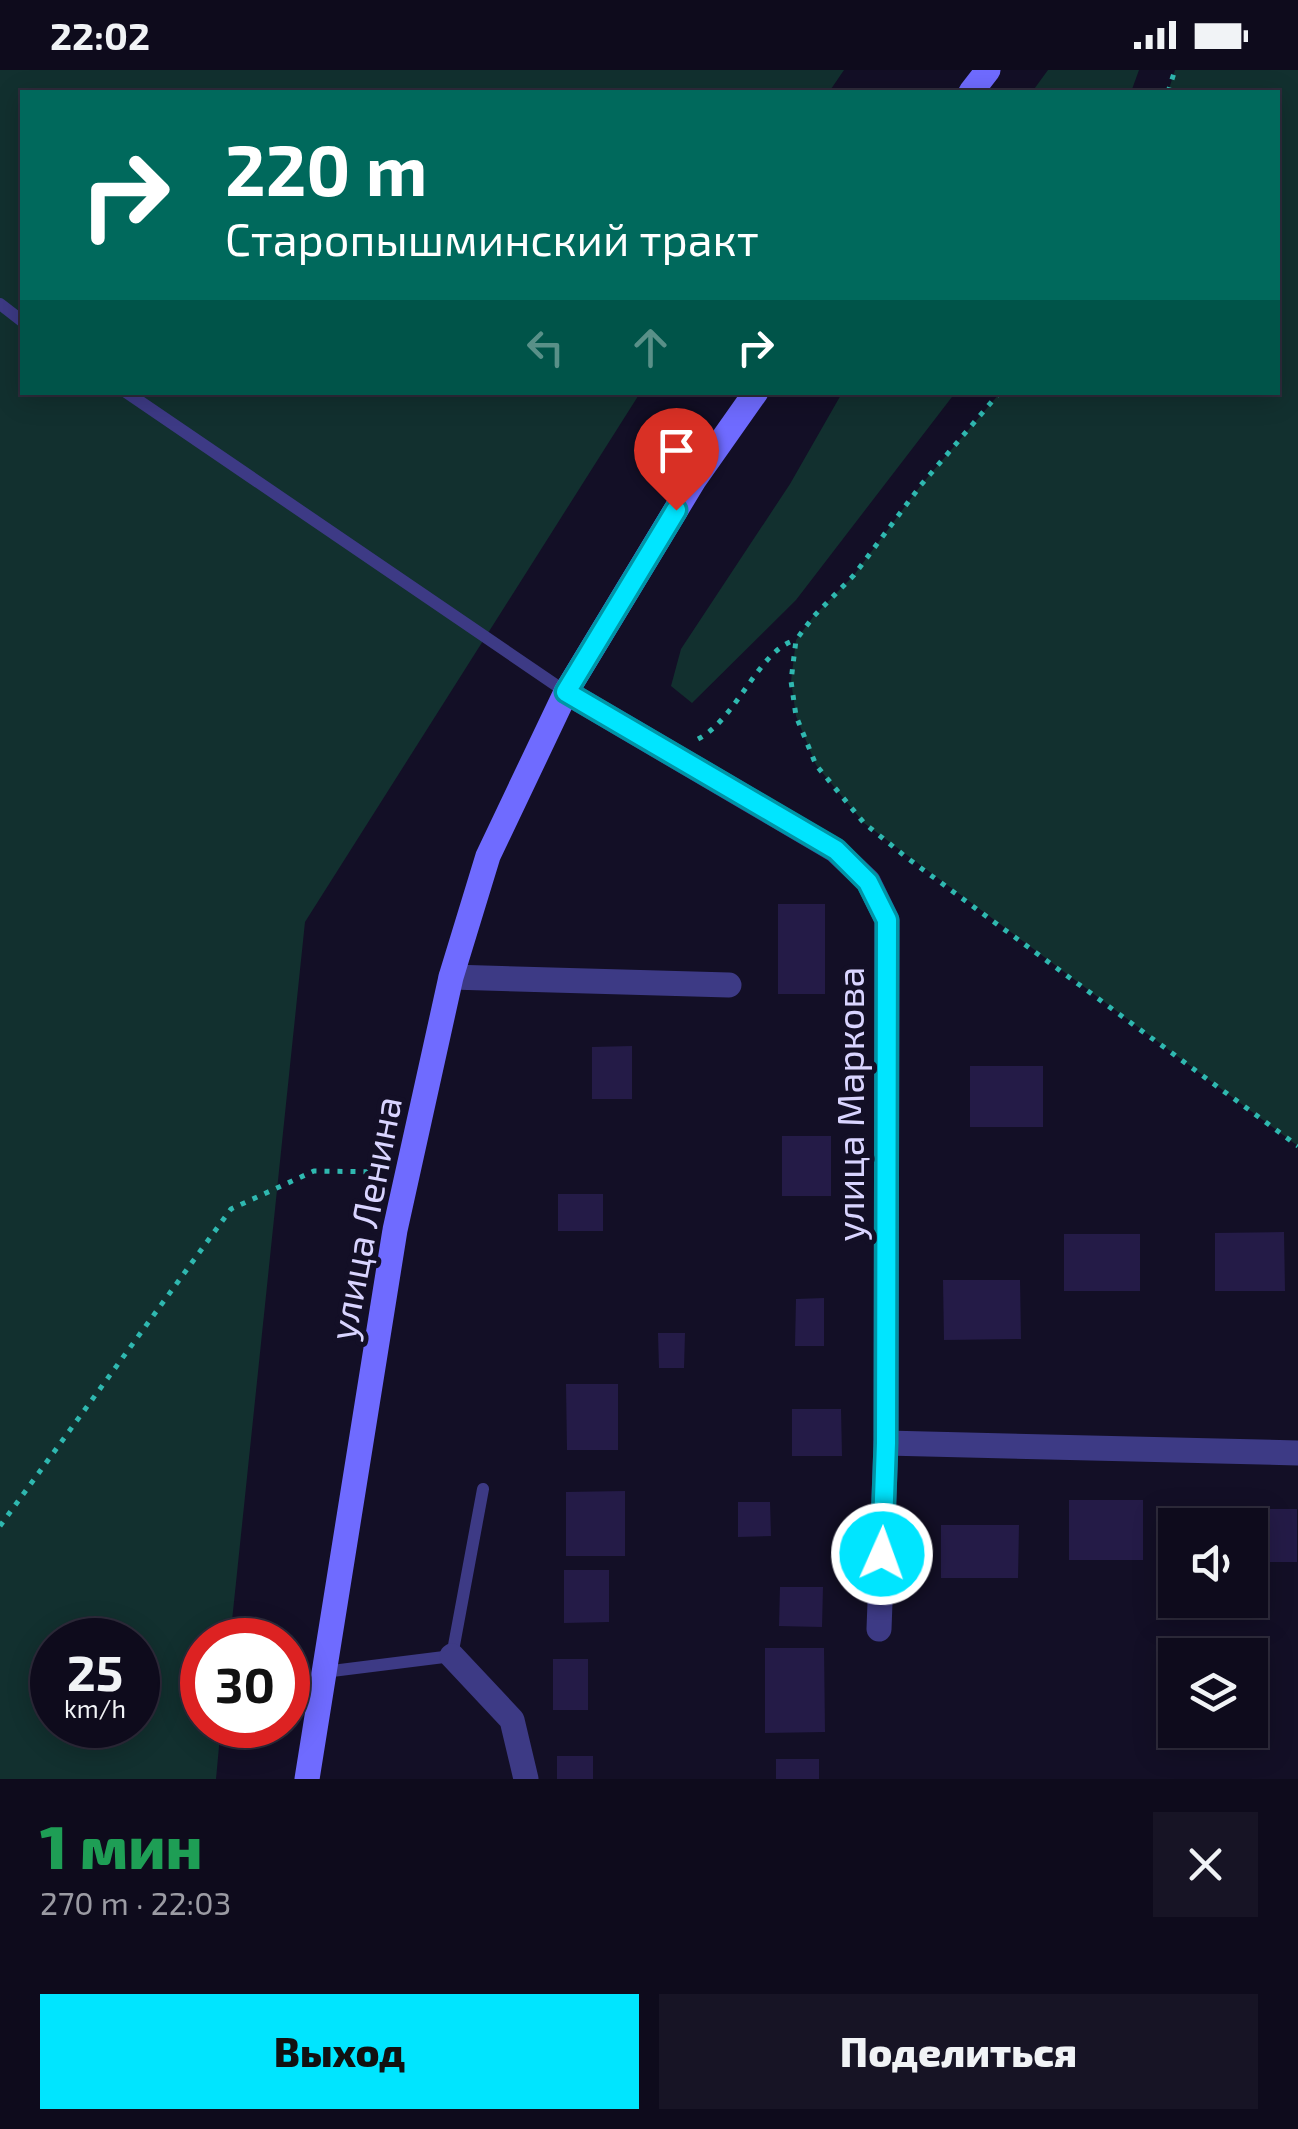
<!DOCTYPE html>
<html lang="ru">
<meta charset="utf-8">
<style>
:root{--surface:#0e0b1c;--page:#171425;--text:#f1f3f6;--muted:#9b9ba3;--line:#2e2b3b;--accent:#00e5ff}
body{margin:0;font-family:"Exo 2",sans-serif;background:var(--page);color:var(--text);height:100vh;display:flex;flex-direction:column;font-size:38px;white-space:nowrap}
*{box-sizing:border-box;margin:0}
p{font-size:32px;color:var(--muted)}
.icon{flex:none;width:55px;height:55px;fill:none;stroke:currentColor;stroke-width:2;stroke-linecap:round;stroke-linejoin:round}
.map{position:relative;height:1709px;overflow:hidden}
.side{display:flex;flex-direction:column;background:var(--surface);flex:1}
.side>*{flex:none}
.banner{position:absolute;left:20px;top:20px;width:1260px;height:305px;border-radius:0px;box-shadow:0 5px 25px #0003,0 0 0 2px var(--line);background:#00695c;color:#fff;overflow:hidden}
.tools{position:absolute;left:1158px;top:1438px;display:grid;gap:20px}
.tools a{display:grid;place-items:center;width:110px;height:110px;border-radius:0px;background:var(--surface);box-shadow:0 5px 25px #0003,0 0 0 2px var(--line);font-size:50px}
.speed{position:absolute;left:30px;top:1548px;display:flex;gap:20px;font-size:50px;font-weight:700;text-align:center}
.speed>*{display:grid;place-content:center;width:130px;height:130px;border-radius:50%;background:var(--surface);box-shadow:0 5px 25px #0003,0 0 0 2px var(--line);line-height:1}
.speed small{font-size:25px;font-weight:400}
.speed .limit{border:15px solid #d22;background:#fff;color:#111}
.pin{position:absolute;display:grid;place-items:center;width:85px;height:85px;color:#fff;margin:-102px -42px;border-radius:50% 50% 50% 0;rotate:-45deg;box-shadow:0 0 10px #0007}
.pin .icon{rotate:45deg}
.me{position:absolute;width:110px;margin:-55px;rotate:2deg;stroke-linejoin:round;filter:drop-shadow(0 0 8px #0008)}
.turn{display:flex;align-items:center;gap:35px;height:210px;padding:0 40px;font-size:45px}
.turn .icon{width:130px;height:130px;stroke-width:2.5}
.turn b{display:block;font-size:70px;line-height:85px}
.lanes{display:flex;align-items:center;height:95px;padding:0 40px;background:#0003;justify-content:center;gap:50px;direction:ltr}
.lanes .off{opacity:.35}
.round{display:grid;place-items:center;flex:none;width:105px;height:105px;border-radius:0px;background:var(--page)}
.summary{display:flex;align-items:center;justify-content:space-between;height:170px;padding:0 40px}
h1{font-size:60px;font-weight:800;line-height:75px;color:#1e9e55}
.primary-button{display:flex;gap:20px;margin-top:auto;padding:20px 40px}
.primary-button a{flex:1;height:115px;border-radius:0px;background:var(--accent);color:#111;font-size:40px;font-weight:800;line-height:115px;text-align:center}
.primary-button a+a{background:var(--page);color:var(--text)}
.status{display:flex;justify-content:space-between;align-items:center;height:70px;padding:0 50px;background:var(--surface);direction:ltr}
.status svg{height:28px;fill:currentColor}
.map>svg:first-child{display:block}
</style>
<div class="status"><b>22:02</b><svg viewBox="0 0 49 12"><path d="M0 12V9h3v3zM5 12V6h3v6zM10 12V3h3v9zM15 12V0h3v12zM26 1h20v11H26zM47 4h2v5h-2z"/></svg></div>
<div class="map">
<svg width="1298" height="1709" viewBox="0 0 1298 1709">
<rect width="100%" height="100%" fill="#130f26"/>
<g fill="#12302f" fill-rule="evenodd">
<path d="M0,0h844l-15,22h-807v300l618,1 -335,529 -75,718h-28v85h19l-5,54h-216zM52,1570h86v85h-86z"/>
<polygon points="1048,0 1139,0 1131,22 1032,22"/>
<polygon points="1175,0 1298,0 1298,1076 864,753 816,695 796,646 791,611 796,570 813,547 854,505 921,415 1000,323 1278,322 1278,22 1168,22"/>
<polygon points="842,323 955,323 796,530 692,633 671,616 681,579 790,414"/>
</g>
<g fill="#241b47">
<rect x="778" y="834" width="47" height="90"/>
<polygon points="632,976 632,1029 592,1029 592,977"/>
<rect x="970" y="996" width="73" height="61"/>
<rect x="782" y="1066" width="49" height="60"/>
<rect x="558" y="1124" width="45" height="37"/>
<polygon points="1284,1162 1285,1221 1215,1221 1215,1163"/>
<rect x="1064" y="1164" width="76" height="57"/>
<polygon points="943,1210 1020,1210 1021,1269 944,1270"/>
<polygon points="824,1228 824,1276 795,1276 796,1229"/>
<polygon points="658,1263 685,1263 684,1298 659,1298"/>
<polygon points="566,1314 618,1314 618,1380 567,1380"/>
<polygon points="792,1339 841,1339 842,1386 792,1386"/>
<polygon points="625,1421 625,1486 566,1486 566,1422"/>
<rect x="1069" y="1430" width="74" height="60"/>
<polygon points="738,1432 770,1432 771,1466 738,1467"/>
<polygon points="1218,1439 1297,1439 1297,1492 1250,1492 1250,1455 1218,1455"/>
<polygon points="941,1455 1019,1455 1018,1508 941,1508"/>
<polygon points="564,1500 609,1500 609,1552 564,1553"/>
<polygon points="780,1517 823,1517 822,1557 779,1556"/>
<polygon points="765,1578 824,1578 825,1662 765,1663"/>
<rect x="553" y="1589" width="35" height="51"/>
<rect x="557" y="1686" width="36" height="23"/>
<rect x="776" y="1689" width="43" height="20"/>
</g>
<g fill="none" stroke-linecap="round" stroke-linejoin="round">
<g stroke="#2fb8b0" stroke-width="5" stroke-dasharray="5 8" stroke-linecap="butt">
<polyline points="1168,22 1175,0"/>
<polyline points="1000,322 921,415 854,505 813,547 796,570 791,611 796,646 816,695 864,753 906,787 1298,1076"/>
<path d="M698,669c39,-20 61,-90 98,-99"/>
<polyline points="0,1456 231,1139 314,1101 382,1102"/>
</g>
<g stroke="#3d3a85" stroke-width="12">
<polyline points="0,234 22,251"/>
<polyline points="126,322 566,622"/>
<polyline points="324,1602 452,1586 483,1419"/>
</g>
<g stroke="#3d3a85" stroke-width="25">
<polyline points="566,622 835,780 868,811 887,850 886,1373 879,1559"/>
<polyline points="451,907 729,915"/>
<polyline points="886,1373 1298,1383"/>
<polyline points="452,1586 512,1650 526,1709"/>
</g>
<g stroke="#6f6bff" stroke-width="25">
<polyline points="971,22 988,0"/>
<polyline points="307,1709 395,1160 451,907 488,786 566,622 694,410 756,322"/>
</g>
</g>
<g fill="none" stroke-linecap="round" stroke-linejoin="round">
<defs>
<polyline id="route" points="676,440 566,622 836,780 868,812 887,850 886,1373 882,1484"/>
</defs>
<use href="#route" stroke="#0095a6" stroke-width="25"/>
<use href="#route" stroke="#00e5ff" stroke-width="18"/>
</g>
<g text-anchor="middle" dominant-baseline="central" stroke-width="10" stroke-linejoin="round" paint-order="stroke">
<g font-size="38" fill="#d9d4ff" stroke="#130f26">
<text transform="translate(849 1034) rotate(-90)">улица Маркова</text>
<text transform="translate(364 1148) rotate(-79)">улица Ленина</text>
</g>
</g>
</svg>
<div class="tools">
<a><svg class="icon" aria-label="sound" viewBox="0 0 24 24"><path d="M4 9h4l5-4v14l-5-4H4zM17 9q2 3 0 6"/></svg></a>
<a><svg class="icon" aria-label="layers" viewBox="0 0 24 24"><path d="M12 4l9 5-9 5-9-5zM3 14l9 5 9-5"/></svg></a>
</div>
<div class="speed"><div>25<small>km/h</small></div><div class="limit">30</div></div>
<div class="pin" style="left:676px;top:440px;background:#d93025"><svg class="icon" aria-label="arrive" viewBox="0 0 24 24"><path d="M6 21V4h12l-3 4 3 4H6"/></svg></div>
<svg class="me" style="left:882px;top:1484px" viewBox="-20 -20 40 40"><circle r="17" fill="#00e5ff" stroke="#fff" stroke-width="3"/><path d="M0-11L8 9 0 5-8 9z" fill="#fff"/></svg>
<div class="banner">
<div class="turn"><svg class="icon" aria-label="right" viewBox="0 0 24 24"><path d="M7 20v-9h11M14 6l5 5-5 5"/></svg><div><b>220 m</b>Старопышминский тракт</div></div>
<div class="lanes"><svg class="icon off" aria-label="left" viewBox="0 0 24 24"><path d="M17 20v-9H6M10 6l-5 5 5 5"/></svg><svg class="icon off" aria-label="ahead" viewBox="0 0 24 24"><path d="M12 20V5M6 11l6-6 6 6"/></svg><svg class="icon" aria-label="right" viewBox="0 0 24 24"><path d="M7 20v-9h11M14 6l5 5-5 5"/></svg></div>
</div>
</div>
<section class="side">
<div class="summary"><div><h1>1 мин</h1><p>270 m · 22:03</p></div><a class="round"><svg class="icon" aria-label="close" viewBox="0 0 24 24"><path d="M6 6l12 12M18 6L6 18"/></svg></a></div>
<div class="primary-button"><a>Выход</a><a>Поделиться</a></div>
</section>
